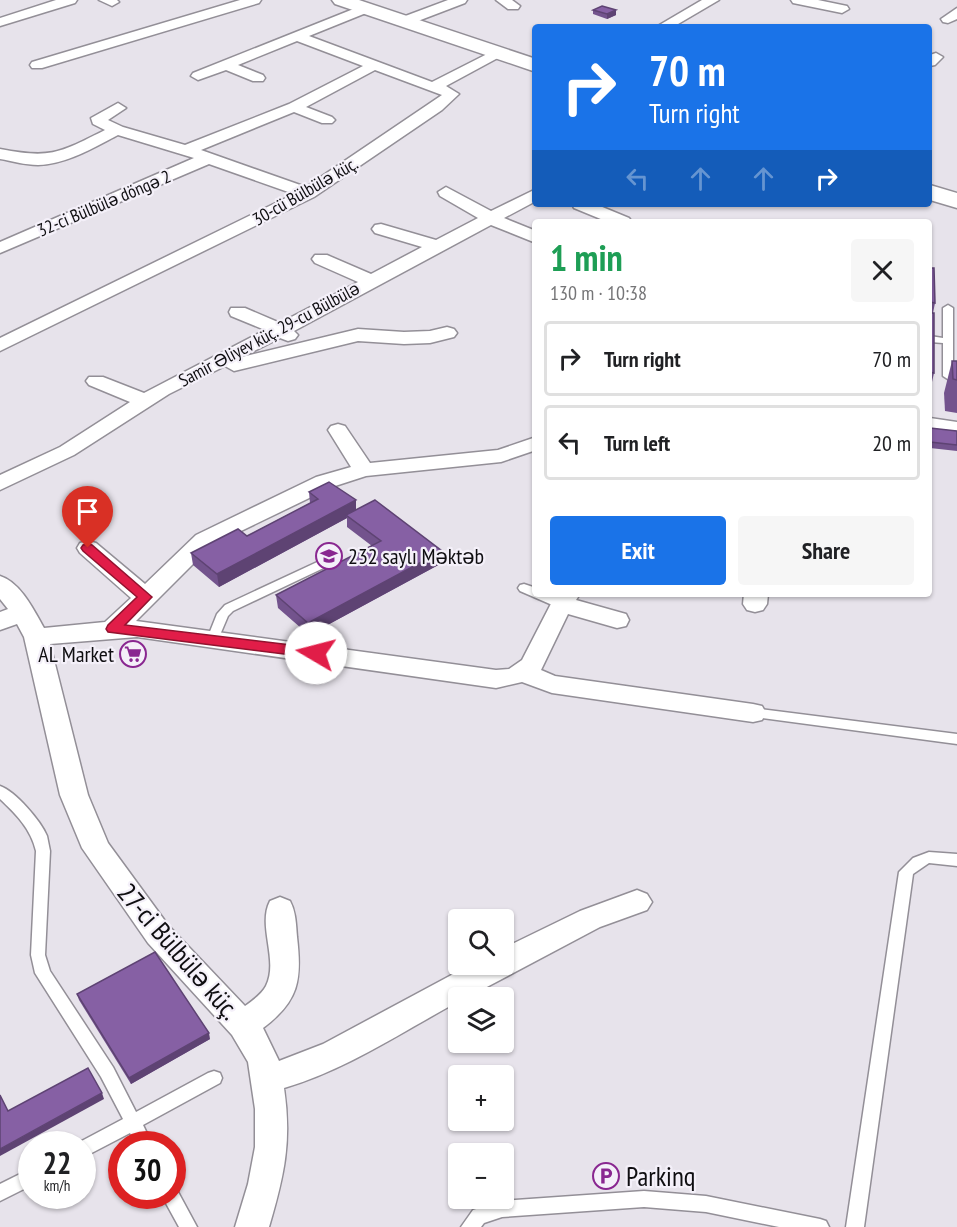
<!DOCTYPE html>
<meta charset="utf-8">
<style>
:root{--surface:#fff;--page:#f6f6f6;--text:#202124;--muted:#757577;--line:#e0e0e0;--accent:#1a73e8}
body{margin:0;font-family:"PT Sans Narrow",sans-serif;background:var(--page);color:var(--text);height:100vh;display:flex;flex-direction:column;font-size:22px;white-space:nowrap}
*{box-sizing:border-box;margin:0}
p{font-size:20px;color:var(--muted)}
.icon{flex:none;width:33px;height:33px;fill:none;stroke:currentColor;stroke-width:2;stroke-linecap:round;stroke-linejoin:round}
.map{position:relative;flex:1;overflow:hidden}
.panel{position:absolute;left:532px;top:219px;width:400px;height:378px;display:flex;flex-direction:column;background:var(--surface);border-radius:6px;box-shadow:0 2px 4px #0004}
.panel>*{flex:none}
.guide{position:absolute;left:532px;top:24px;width:400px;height:183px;border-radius:6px;box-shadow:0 2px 4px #0004;background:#1a73e8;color:#fff;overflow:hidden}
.fabs{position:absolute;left:448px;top:909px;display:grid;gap:12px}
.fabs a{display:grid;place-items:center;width:66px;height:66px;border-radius:6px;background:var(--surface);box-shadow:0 2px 4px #0004;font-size:30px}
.speed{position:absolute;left:18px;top:1131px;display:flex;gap:12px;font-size:30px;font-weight:700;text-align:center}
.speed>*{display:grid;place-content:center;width:78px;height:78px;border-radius:50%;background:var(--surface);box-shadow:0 2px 4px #0004;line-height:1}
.speed small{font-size:15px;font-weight:400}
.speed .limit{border:9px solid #d22;background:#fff;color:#111}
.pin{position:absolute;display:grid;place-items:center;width:51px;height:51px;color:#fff;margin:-62px -26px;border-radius:50% 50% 50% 0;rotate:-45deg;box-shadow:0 0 6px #0007}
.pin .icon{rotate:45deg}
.me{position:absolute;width:66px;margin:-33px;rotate:278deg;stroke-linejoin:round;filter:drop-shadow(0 0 4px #0008)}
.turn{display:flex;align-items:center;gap:21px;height:126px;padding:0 18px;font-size:27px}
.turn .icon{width:78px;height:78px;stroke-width:2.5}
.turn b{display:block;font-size:42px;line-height:51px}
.lanes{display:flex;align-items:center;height:57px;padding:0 18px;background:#0003;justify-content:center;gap:30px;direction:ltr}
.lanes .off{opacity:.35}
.round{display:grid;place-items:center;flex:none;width:63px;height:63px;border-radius:6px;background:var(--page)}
.head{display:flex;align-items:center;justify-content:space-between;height:102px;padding:0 18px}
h1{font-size:36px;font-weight:700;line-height:45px;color:#1e9e55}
.action{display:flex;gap:12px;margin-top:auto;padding:12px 18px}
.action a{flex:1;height:69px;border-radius:6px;background:var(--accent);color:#fff;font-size:24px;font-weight:700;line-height:69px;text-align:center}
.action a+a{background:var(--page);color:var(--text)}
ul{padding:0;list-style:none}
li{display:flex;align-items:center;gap:18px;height:75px;margin:0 12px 9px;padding:0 6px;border:3px solid var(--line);border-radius:6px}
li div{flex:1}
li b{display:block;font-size:22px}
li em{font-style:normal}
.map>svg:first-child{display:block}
</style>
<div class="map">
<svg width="957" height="1227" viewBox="0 0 957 1227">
<rect width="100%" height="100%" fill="#e7e3eb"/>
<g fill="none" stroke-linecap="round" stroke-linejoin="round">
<defs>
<g id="lane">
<polygon points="948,305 953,308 953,375 957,378 957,385 943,376 943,343 930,342 930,336 943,338 943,308"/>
<polygon points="328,557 332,558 334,561 332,564 233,611 228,616 217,642 209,642 207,639 217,614 225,605"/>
<path d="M524,584l12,4v6c11,0 23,2 31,10l-2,3h-8l-37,-16 -2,-3 2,-3z"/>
<polygon points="753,708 957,734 957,744 748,716 747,713 748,710"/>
<path d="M0,786c15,5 41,35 47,50 1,5 2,10 3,15l-5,104 5,16 63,96 23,45 72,-39 6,-2 6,2 2,5 -2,5 -77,42 9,19h-16l-6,-11 -48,25v-14h-6l47,-25 -22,-42 -66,-104 -4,-18 5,-104c-5,-22 -20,-37 -36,-52z"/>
<polygon points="929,852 957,854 957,866 929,863 913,874 864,1227 846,1227 899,872 913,858"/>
<polygon points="32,1168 32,1185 0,1201 0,1184"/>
<polygon points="172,1188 177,1190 197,1227 179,1227 162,1196 172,1196"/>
<polygon points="644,1191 706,1196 820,1219 826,1221 829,1227 779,1227 706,1212 644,1207 502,1217 484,1223 481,1227 461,1227 473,1210 502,1201"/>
</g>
<g id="street">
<polygon points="56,0 77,0 75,3 0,26 0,18"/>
<polygon points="99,0 117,0 119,2 112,6"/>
<polygon points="240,0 261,0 259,3 42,68 32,68 30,65 32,62"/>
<polygon points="448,0 467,0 465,3 410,24 400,24 398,21 400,18"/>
<polygon points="496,0 512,0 520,6 518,9 508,9"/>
<polygon points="702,0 719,0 673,27 656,27"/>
<polygon points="791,0 818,0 847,6 849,9 842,13 793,3"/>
<path d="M366,4l5,1 2,3 -2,3 -62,25 123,46 63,-32 5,-1 7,4 -61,33 13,8 -17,16 -128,87 -314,154v-13l294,-144 -85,-30 -209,89v-11l194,-84 -76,-23c-25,13 -51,29 -80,30 -13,0 -26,-4 -38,-6v-10c51,10 59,4 105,-19l-12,-6 -2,-6 27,-15 8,5 -18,12 15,7 62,18 104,-41 74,-38 -66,-25 -59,24 25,10 2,3 -2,3h-10l-27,-11 -28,10 -7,-4 2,-3zM375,70l67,25 -136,92 -105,-37 93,-38 28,11h10l3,-3 -3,-3 -26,-10z"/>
<polygon points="957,8 957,19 948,23 943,22 941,19"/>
<polygon points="936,53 943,57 935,65 930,66 930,55"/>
<polygon points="446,187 491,211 536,189 536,201 504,218 536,231 536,243 491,225 294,331 298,335 295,339 288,341 280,338 242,357 358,329 404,332 430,331 447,327 454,329 457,333 454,337 430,343 404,344 358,341 234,371 225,366 169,394 74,455 0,490 0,475 60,447 130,402 89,385 86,381 89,377 103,377 144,393 265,330 231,316 229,312 231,308 245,308 280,323 358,282 315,263 312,259 315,255 327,255 371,274 422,247 375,233 372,229 375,225 381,224 436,240 478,218 440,196 438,192"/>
<polygon points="572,204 595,204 629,218 632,222 608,222 574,208"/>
<polygon points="930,418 957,422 957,434 930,430"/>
<path d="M338,424l7,2 25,37 128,-13 38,-13v13l-35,12 -135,14 -34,11 -120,58 -76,76 360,49 13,-1 13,-9 34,-66h24l-4,6 50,14 3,6 -3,6 -9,2 -49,-14 -27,56 14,6 198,28 9,2 4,7 -4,7 -9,2 -201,-29 -30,-11 -26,6 -359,-51 -87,7 38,151 20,48 60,82 77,81c7,-5 17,-12 21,-20 13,-26 -9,-60 4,-85l10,-4 10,4c6,11 6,24 7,36 5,43 2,64 -34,91l16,33 44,-17 149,-80h32v-16l76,-37 57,-21 10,4 5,8 -5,8 -47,17 -134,71h-7v3c-57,31 -113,69 -175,87 8,54 0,88 -15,139h-34l13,-43 7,-37v-38l-7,-47 -16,-27 -84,-92 -66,-95 -22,-53 -36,-158 -7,-13 -17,6v-18l8,-3 -8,-10v-23c20,6 34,34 44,52l61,-6 26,-24 -51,-45 -3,-5 3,-5 8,-2 8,2 49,41 51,-49 120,-58 35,-10 -23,-37 3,-4z"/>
<polygon points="744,594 768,594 767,604 763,610 755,612 747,610 743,604"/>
</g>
<g id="secondary">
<polygon points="332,0 359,0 536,59 536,72 335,4"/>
<polygon points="930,185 957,193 957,208 930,200"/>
</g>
</defs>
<use href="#lane" stroke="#938f97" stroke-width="3"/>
<use href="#street" stroke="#938f97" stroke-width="3"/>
<use href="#secondary" stroke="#938f97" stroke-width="3"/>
<use href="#lane" fill="#fff" fill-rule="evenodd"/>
<use href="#street" fill="#fff" fill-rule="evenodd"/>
<use href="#secondary" fill="#fff" fill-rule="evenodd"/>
</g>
<g fill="#73538d">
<polygon points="593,10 616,15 607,19 593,14"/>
<polygon points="930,268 935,303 933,313 934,373 930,391"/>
<polygon points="952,361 957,361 957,413 945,411 944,393"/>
<polygon points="930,428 957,431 957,451 930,448"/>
<polygon points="309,492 356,510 442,563 309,635 278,608 276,595 372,546 347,527 347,518 219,587 193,565 191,553 247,536 310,503"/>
<polygon points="77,994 210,1039 131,1084 79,1000"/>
</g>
<g fill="#5e4373">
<polygon points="616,10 616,15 607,19 607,14"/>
<polygon points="356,500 356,513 346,515 347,518 219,587 217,574"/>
<polygon points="442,551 442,563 309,635 308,623"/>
<polygon points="209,1033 210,1039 131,1084 129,1078"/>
<polygon points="102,1093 104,1099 0,1156 0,1149"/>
</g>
<g fill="#8660a4" stroke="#5e4373" stroke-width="1.5">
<polygon points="602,6 616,10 607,14 593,10"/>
<polygon points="930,268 934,268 935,303 930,302"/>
<polygon points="930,313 934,313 934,373 930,372"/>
<polygon points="952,361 957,361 957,380 953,379"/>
<polygon points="930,428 957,431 957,445 930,442"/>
<polygon points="329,482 356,500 217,574 191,553 238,529 247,536 318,499 309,492"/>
<polygon points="375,500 442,551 308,623 276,595 381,541 346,515"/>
<polygon points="155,952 209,1033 129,1078 77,994"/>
<polygon points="88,1068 102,1093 0,1149 0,1095 8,1111"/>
</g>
<polygon fill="#e11d48" stroke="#92132f" stroke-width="1.5" points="88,544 92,545 152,597 125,625 316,648 323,653 316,658 108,632 106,629 108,625 137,597 83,551 81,548 83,545"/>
<defs>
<symbol id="school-ring" viewBox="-11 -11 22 22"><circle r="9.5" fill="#f4f0f9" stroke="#892790" stroke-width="1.5"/><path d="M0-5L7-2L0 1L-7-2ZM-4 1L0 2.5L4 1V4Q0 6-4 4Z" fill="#892790"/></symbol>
<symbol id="supermarket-ring" viewBox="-11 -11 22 22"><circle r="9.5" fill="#f4f0f9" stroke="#892790" stroke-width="1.5"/><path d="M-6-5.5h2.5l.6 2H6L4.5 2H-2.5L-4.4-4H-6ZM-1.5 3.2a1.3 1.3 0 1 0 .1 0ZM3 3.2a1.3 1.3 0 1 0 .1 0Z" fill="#892790"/></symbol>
<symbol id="parking-ring" viewBox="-11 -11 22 22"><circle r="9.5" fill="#f4f0f9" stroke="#892790" stroke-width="1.5"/><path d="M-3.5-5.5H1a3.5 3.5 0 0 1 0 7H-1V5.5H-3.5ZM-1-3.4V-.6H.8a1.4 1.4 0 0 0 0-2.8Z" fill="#892790"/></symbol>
</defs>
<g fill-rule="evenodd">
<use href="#school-ring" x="314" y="541" width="30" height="30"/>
<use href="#supermarket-ring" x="118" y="639" width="30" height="30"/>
<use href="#parking-ring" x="591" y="1161" width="30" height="30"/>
</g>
<g text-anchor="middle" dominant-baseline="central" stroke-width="4.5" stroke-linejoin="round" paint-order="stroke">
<g font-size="18" fill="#0f0e11" stroke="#f4f0f9">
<text transform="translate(305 191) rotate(-30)">30-cü Bülbülə küç.</text>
<text transform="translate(104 203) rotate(-23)">32-ci Bülbülə döngə 2</text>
<text transform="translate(269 334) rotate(-28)">Samir Əliyev küç. 29-cu Bülbülə</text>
</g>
<g font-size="22" fill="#0f0e11" stroke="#f4f0f9" text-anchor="start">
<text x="348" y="556">232 saylı Məktəb</text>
<text x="114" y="654" text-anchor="end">AL Market</text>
</g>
<g font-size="27" fill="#0f0e11" stroke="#f4f0f9">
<text transform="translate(179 951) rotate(49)">27-ci Bülbülə küç.</text>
</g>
<g font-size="27" fill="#0f0e11" stroke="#f4f0f9" text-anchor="start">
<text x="626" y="1176">Parkinq</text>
</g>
</g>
</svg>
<div class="fabs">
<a><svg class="icon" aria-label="search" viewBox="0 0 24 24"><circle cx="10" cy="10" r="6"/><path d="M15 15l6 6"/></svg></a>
<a><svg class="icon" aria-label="layers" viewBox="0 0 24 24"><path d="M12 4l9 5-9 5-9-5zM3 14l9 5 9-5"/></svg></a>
<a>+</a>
<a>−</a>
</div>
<div class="speed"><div>22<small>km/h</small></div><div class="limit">30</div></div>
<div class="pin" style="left:88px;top:548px;background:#d93025"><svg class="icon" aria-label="arrive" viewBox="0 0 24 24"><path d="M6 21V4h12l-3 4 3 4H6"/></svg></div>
<svg class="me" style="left:316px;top:653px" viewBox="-20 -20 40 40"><circle r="19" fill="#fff"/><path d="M0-13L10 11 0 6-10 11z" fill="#e11d48"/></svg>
<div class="guide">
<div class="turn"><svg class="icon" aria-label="right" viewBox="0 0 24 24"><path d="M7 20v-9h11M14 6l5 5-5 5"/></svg><div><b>70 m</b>Turn right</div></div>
<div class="lanes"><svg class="icon off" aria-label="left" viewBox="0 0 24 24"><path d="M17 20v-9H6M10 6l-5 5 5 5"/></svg><svg class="icon off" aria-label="ahead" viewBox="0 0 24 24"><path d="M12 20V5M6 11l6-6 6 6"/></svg><svg class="icon off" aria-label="ahead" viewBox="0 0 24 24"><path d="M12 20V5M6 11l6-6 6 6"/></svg><svg class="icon" aria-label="right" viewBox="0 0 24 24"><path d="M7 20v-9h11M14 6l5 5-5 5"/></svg></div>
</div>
<section class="panel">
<div class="head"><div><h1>1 min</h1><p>130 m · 10:38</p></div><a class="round"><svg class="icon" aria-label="close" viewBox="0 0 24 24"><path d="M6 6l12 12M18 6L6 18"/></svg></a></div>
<ul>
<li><svg class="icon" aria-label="right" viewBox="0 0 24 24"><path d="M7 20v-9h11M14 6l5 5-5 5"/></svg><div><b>Turn right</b></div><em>70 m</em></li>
<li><svg class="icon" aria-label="left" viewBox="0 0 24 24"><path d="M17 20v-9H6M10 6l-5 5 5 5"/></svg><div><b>Turn left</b></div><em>20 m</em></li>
</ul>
<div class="action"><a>Exit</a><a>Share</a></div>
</section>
</div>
